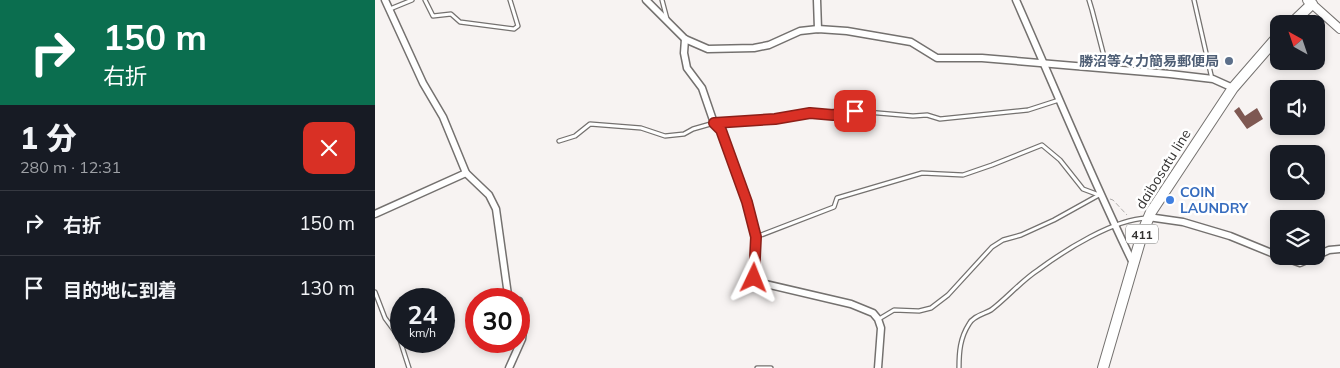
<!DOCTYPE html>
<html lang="ja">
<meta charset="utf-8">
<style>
:root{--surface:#171b24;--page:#20242c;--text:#f1f3f6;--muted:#9ea1a6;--line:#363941}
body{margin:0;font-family:Mulish,"Noto Sans JP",sans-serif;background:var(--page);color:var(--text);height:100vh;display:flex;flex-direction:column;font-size:19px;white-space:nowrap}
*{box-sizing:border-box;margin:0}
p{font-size:16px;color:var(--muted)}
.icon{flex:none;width:28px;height:28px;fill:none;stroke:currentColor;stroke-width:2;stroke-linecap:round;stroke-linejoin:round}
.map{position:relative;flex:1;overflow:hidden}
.side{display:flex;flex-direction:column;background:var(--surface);width:375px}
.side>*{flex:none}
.hud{background:#0b6e4f;color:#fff;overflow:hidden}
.needle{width:32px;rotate:320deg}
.tools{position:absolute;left:895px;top:15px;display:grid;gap:10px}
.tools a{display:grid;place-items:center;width:55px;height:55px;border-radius:10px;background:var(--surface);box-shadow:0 2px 8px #0003;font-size:25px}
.speed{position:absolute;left:15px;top:288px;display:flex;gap:10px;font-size:25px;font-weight:700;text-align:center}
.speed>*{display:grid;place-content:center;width:65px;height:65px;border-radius:50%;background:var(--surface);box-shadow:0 2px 8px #0003;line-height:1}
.speed small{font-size:12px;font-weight:400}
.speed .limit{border:8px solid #d22;background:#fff;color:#111}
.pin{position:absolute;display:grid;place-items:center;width:42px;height:42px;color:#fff;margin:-21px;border-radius:10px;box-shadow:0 2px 8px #0006}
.me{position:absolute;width:55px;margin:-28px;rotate:2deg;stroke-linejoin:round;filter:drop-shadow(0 0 4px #0008)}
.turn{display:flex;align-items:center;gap:18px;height:105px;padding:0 20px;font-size:22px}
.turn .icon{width:65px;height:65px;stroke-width:2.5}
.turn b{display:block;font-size:35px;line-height:42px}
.round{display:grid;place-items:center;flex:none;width:52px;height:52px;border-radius:10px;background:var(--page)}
.summary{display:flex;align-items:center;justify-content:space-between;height:85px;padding:0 20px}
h1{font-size:30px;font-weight:800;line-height:38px}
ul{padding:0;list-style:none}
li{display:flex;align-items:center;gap:15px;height:65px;padding:0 20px;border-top:1px solid var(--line)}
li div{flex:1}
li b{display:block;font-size:19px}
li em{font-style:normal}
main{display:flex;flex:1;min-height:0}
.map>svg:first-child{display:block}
</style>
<main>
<section class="side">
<div class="hud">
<div class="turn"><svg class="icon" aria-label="right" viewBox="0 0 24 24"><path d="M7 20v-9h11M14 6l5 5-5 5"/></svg><div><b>150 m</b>右折</div></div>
</div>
<div class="summary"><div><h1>1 分</h1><p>280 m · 12:31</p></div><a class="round" style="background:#d93025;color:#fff"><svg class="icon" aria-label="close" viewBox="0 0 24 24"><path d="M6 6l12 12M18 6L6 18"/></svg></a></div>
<ul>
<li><svg class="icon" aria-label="right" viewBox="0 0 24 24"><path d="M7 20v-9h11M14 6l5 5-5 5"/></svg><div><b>右折</b></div><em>150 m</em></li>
<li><svg class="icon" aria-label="arrive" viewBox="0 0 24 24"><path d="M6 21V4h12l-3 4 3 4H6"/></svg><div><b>目的地に到着</b></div><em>130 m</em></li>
</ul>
</section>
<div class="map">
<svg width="965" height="368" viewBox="0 0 965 368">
<rect width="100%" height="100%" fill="#f7f3f2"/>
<polygon fill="#7e5852" points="864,107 870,116 882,108 888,119 872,129 859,111"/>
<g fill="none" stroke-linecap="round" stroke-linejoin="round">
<defs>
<g id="service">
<polyline points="50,0 58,16 76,14 85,22 139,29 143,26 135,0"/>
<polyline points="287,0 292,19"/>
<polyline points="714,0 717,10 732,68"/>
<polyline points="819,0 837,79"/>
<polyline points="15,9 37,0"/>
<polyline points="184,141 200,136 215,124 266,128 290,136 309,134 318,129 339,123 400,119 435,113 458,115 480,111 538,116 552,115 565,119 653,110 684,100"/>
<polyline points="381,237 459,207 462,198 547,173 588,175 617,165 667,145 685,160 708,189 724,195"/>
<polyline points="0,292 10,318 24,337 34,368"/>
<polyline points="504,319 519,310 544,311 556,308 573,295 617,247 628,240 646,235 679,220 724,195"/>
<polyline points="382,368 396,368"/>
<path d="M584,368c0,-16 1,-30 10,-44 4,-8 15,-10 22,-14 16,-12 30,-29 47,-40 27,-20 76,-51 109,-52"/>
</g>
<g id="minor">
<polyline points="271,0 310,39 333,49 379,48 394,45 425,31 443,29 472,31 536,42 562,58 607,58 795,74 838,79 858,88"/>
<polyline points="442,0 443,29"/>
<path d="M641,0c39,88 75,177 117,263"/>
<polyline points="310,39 309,53 312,68 327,88 339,123 346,130 373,202 381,237 379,278 386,283 476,304 498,313 503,319 506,328 503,368"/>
<polyline points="91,173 114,195 121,209 133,295 139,299"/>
<polyline points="0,214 91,173 68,117 48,83 10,0"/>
<polyline points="773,217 808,222 855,236 904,256"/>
<polyline points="905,256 925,263 941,256"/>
<polyline points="941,256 954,250 965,249"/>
<polyline points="134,368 147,339 150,316 144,301"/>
</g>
<polyline id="tertiary" points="937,4 965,29"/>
<g id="trunk">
<polyline points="916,24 937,4 933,0"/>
<polyline points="728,368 768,231 776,212 858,88 904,35"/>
</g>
</defs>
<use href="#service" stroke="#74716f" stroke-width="5.5"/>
<use href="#minor" stroke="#74716f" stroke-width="9"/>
<use href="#tertiary" stroke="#74716f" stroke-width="10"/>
<use href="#trunk" stroke="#74716f" stroke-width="12"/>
<polyline stroke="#b1aead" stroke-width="1" stroke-dasharray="5 2.5" stroke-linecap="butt" points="735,199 738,200 752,215"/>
<use href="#service" stroke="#fff" stroke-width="3"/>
<use href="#minor" stroke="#fff" stroke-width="6"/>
<use href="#tertiary" stroke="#fff" stroke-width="8"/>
<use href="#trunk" stroke="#fff" stroke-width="10"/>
</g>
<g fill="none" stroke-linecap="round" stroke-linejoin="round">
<defs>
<polyline id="route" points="379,278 381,237 372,202 346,130 339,123 400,119 435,113 458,115 480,111"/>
</defs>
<use href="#route" stroke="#8d1f18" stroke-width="12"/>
<use href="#route" stroke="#d93025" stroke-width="9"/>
</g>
<circle fill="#5c6f8a" stroke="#fff" stroke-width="2" cx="854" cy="61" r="5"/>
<circle fill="#3f7fe0" stroke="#fff" stroke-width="2" cx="795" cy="200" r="5"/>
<g text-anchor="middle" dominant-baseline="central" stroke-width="5" stroke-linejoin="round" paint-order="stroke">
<rect fill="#fff" stroke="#70706f" stroke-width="1" x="751" y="224.5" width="32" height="19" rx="4"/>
<g font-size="12" font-weight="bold" fill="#333231">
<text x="767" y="234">411</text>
</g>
<g font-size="14" font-weight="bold" fill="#4e5e75" stroke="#fff" text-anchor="end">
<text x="844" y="61">勝沼等々力簡易郵便局</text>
</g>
<g font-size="14" fill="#333231" stroke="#fff">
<text transform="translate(788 169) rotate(-58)">daibosatu line</text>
</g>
<g font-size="14" font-weight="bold" fill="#366cbe" stroke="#fff" text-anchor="start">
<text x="805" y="192">COIN<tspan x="805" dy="16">LAUNDRY</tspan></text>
</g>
</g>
</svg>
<div class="tools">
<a><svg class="needle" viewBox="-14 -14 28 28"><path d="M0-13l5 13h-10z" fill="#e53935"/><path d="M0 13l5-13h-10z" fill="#9ea1a6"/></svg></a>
<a><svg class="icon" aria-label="sound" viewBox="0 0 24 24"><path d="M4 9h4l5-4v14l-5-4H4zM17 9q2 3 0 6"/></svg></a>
<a><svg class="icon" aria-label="search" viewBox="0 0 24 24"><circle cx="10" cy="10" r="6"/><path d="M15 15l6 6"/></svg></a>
<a><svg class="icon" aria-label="layers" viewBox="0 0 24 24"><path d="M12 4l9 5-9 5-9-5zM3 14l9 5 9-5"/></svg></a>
</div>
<div class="speed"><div>24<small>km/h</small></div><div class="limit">30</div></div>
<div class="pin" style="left:480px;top:111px;background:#d93025"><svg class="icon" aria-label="arrive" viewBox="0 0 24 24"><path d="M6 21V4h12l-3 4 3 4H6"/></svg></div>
<svg class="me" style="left:379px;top:278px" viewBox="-20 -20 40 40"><path d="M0-17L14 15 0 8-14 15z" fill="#d93025" stroke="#fff" stroke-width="4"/></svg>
</div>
</main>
